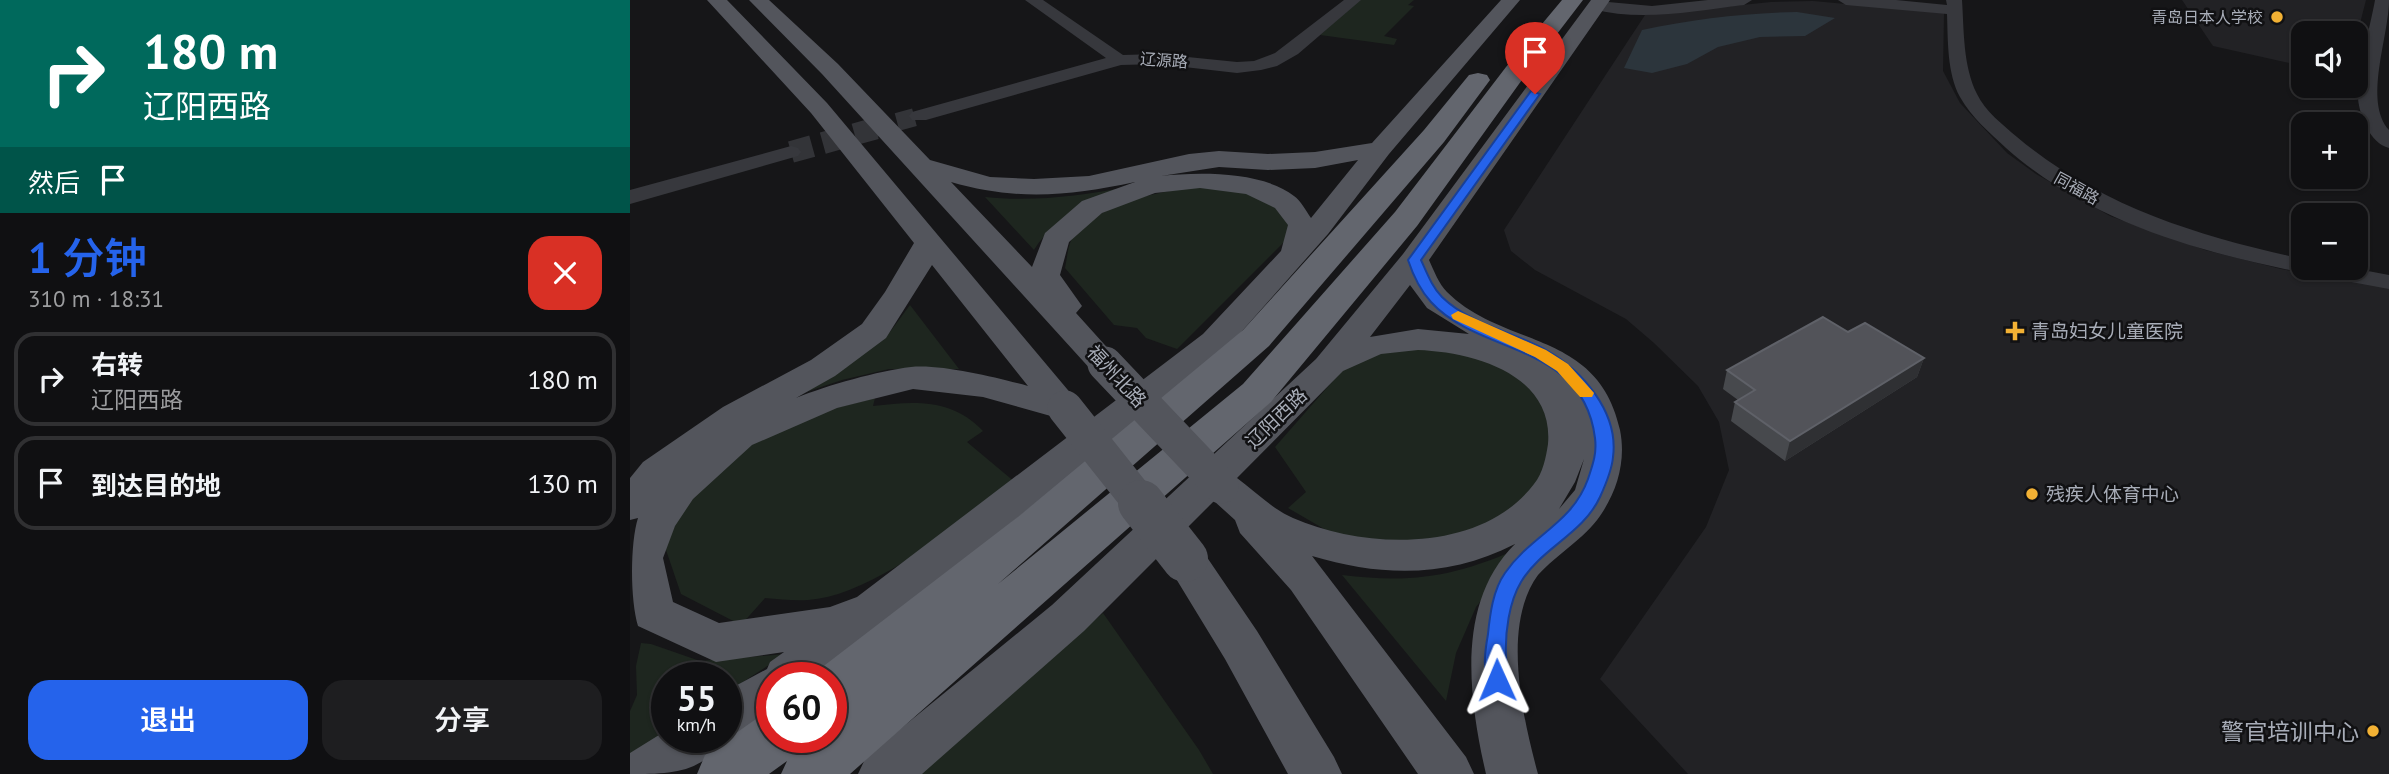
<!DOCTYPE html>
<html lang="zh">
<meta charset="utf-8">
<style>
:root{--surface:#101012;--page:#1e1e20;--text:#f1f3f6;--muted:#9c9d9f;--line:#303032;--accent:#2563eb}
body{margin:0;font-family:"PT Sans","Noto Sans SC",sans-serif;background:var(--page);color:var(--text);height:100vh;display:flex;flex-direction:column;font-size:26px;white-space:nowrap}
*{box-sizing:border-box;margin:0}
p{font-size:23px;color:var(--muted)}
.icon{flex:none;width:38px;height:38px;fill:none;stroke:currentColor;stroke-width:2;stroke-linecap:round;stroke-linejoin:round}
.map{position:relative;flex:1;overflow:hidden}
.sheet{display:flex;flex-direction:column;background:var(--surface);width:630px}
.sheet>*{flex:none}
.top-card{background:#00695c;color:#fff;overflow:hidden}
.controls{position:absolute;left:1661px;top:21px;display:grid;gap:14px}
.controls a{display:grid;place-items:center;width:77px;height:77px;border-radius:14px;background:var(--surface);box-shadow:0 2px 5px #0004,0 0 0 2px var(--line);font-size:35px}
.speed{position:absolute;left:21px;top:662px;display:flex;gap:14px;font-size:35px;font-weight:700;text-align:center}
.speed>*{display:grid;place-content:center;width:91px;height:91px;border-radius:50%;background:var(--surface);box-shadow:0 2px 5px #0004,0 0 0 2px var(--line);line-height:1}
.speed small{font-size:18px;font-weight:400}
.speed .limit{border:10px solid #d22;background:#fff;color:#111}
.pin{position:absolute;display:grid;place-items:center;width:60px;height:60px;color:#fff;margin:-72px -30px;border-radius:50% 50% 50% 0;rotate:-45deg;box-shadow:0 0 7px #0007}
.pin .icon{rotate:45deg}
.me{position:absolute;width:77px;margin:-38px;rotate:359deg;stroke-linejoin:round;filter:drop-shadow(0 0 5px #0008)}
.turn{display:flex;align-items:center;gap:24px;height:147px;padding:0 28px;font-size:32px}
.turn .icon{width:91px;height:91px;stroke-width:2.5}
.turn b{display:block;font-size:49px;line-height:60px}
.then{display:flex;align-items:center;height:66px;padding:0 28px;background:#0003;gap:14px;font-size:26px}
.round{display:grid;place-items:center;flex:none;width:74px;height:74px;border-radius:21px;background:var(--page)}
.overview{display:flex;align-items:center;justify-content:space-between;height:119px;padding:0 28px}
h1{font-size:42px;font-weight:600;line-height:52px;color:var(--accent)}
.button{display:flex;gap:14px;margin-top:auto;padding:14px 28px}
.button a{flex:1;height:80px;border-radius:21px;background:var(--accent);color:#fff;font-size:28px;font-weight:600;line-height:80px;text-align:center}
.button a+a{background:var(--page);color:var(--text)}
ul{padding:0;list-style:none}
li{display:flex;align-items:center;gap:21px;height:94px;margin:0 14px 10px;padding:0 14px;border:4px solid var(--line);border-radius:21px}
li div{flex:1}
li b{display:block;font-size:26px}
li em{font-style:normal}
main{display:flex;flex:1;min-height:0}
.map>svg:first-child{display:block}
</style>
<main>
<section class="sheet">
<div class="top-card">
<div class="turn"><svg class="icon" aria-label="right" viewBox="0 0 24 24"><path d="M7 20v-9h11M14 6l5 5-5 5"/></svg><div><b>180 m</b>辽阳西路</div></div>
<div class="then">然后<svg class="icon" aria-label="arrive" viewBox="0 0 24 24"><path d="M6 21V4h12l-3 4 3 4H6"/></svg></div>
</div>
<div class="overview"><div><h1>1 分钟</h1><p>310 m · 18:31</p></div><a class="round" style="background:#d93025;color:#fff"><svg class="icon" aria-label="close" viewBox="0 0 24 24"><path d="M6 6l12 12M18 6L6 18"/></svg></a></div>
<ul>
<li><svg class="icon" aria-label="right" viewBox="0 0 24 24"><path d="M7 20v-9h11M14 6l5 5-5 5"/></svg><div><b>右转</b><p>辽阳西路</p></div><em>180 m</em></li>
<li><svg class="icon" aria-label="arrive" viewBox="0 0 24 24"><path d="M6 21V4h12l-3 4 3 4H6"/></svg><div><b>到达目的地</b></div><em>130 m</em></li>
</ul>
<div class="button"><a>退出</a><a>分享</a></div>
</section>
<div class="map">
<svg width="1759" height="774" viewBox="0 0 1759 774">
<rect width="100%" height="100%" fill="#161618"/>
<g fill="#222225">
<polygon points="1552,0 1736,0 1726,39 1726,33 1673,33 1673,66 1583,46"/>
<polygon points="1183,1 1314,13 1313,71 1330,103 1377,153 1406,174 1480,216 1575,250 1651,269 1759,288 1759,774 1058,774 970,679 1076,527 1099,470 1089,422 1068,386 1024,343 996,319 905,270 881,251 874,230 1015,15 1141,2"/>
</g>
<g fill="#1e261f">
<polygon points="730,0 784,0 778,5 784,6 754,36 767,39 764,45 690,35"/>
<path d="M497,187c-35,15 -72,29 -93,63l-49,-53c49,5 94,-1 142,-10z"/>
<path d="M566,187l47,5 33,13 15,19 -7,18 -107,107 -31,-11 -9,-10 -23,-3 -49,-57c2,-9 3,-24 8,-31 29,-35 79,-44 123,-50z"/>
<polygon points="280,305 329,369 259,369 212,380 158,398 260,332"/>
<polygon points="805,347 880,368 923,413 913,485 850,533 753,546 708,537 658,508 676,492 645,447 716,366 736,355"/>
<path d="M245,398l-2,8c41,-5 79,-8 110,25l-16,11 49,41c-54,38 -143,113 -208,117 -14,1 -29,-1 -43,-2l-24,27 -60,-31 -17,-50 35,-59 45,-36 46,-24 42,-16z"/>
<path d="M892,547l-46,60 -20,46 -10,48 -104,-126c72,9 115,1 180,-28z"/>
<polygon points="473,613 569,750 583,774 282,774"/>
<polygon points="11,643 21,644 70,661 156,654 96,693 96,677 37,677 37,733 0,757 0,711 7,695 6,666"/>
</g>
<path fill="#2c353c" d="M1167,12l38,6 -30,18 -45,1 -42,10 -31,17 -35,9 -28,-5 18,-38c51,-11 103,-17 155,-18z"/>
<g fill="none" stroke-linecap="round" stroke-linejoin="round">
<polyline stroke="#333438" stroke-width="18" stroke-dasharray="18 9" stroke-linecap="butt" points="241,129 289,116"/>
<polyline stroke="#333438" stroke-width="22" stroke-dasharray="22 11" stroke-linecap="butt" points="161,152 247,128"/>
<g fill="#37383d" fill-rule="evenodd">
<polygon points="395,0 413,0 493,55 528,54 607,62 624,61 645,53 714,0 731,0 668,54 647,66 631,70 607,73 528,64 491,65 296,120 282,120 279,116 282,112 476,58"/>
<path d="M1078,0h44l-8,5c-51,6 -102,17 -152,4l-3,-3 8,-5 55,5z"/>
<path d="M1208,0h58l51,5 -1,-5h16c2,31 1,66 15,94 8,17 26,31 40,43 82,69 183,100 286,122v9h49l37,7v14c-133,-25 -277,-47 -383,-141 -16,-15 -35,-31 -46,-51 -13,-24 -12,-56 -13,-83l-101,-9z"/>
<path d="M1745,0h14c0,37 -26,101 0,130v18c-19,-5 -29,-31 -31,-49 -2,-20 13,-76 17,-99z"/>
<polygon points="161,146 168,148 171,152 168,156 0,204 0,190"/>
</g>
<g fill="#53555c" fill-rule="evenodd">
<path d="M77,0h20l100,103 256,305 -5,9 -13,3 -82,-23 -70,-8 -76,19 -85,37 -59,54 -18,27 -12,32 10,44 46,21 111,-16 27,-10 346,-263 78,-83 7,-26 -13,-17 -29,-14 -46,-6 -45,5 -53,20 -33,29 -9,33 22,31 -6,7 46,51 -5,8 -12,3 -12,-3 -271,-298 -73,-74h20l69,64 92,96 60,17 44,2 55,-3 100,-22 30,-3 49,3 47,-2 57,-9 129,-143h19l-131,154 -61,80 -101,114 -406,329h-49v37l-29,20 -17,6 -4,-1c-19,35 -53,35 -92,35v-21l37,-23v7h59v-46l41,-22 3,-7 14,-10 -68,10 -78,-36c-8,-26 -8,-83 0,-108l-8,2v-42l13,-16 80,-55 88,-47 51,-36 23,-32 29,-49 -103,-130zM728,160l-47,58c-5,-7 -10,-17 -17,-22 -32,-25 -95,-24 -133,-20l58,-9 49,3 47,-2zM321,182c65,19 119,14 184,0l-53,19 -37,32 -13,34zM302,265l96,121c-30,-8 -86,-22 -117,-19 -33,4 -83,18 -115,31l39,-22 51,-38z"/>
<path d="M961,0h19l-181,260c5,11 10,24 18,32 57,57 151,37 173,138 6,30 -2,60 -20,86 -16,23 -43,38 -62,59 -37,50 -15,144 0,199h-52c-17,-74 -31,-171 29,-230 -66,34 -133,33 -203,12l154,201 8,17h-56l-127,-184 -51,-57 -5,-13 -21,-19 -130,130 -162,143h-64l8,-17 186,-152 264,-246 87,-105zM780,285l17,23 42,26 -51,-5 -48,8zM788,350c55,2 136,24 130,94 -2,13 -5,29 -14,40 -52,69 -168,66 -241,34 -21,-9 -38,-27 -56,-40l106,-107 38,-17zM954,459l-9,31 -16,19 16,-27z"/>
<polygon points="555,542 570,547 627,631 704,757 712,774 658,774 595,659 534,559 540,547"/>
</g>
<polygon fill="#63666e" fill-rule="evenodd" points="932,0 953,0 894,77 787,226 641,402 220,774 151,774 157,761 139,774 67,774 75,755 126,719 142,713 142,737 172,737 167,749 182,737 201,737 201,721 213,711 201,715 201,677 182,675 389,516 613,330 794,130 839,75 848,73 857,75 860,80 814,142 639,346 368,584 613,384 765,212 876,67"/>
<g stroke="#53555c" stroke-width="35">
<polyline points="475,364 591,486"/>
<polyline points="435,408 512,505"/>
</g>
<polyline stroke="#53555c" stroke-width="46" points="511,503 555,559"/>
</g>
<polygon fill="#47494d" points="1218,332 1294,358 1287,377 1155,461 1101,421 1105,402 1108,400 1093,389 1097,370"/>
<polygon fill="#2f3033" points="1294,358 1287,377 1155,461 1160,441"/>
<polygon fill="#525359" stroke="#5f6168" stroke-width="2" points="1193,317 1218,332 1235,323 1294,358 1160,441 1105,402 1125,390 1097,370"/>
<path fill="#2563eb" stroke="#184099" stroke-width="2" d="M901,91l9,3 -119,166c6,13 11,27 21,37 29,28 70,34 104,53 36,20 73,62 67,107 -1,12 -8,29 -13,40 -17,37 -59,51 -79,85 -12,20 -16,51 -15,73 0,11 4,21 -1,31l-8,3 -7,-3c-8,-15 -5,-35 -2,-52 2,-20 5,-44 17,-61 26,-38 67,-49 83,-94 5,-15 9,-26 7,-41 -12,-96 -115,-82 -164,-136 -11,-12 -18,-27 -23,-42z"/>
<polygon fill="#f59e0b" points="828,311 916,350 938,364 964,393 962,397 950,397 927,371 905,357 823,319 821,315"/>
<g fill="#f2b134" stroke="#111113" stroke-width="2.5">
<circle cx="1647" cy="17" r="7"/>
<path d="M1381.5 320.5h7v7h7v7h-7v7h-7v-7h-7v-7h7z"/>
<circle cx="1402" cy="494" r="7"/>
<circle cx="1743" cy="731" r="7"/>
</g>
<g text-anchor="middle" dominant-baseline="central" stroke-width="5" stroke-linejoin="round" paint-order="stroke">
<g font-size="16" fill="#a8adb8" stroke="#111113" text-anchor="end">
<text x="1633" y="17">青岛日本人学校</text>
</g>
<g font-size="16" fill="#a8adb8" stroke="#111113">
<text transform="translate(534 60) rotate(4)">辽源路</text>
<text transform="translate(1447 188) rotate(29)">同福路</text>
</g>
<g font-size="19" fill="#a8adb8" stroke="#111113" text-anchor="start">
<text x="1401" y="331">青岛妇女儿童医院</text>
<text x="1416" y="494">残疾人体育中心</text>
</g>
<g font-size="19" fill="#a8adb8" stroke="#111113">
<text transform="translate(487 376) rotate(47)">福州北路</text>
<text transform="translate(646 418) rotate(-44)">辽阳西路</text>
</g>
<g font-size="23" fill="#a8adb8" stroke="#111113" text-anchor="end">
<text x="1729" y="731">警官培训中心</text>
</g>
</g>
</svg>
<div class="controls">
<a><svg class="icon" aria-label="sound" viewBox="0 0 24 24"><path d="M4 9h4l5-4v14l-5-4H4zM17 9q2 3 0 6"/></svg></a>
<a>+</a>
<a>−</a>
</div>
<div class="speed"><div>55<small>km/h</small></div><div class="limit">60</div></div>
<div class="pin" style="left:905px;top:94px;background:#d93025"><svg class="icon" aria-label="arrive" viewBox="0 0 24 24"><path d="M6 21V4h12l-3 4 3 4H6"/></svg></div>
<svg class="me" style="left:867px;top:680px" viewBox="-20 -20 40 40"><path d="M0-17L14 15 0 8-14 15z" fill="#2563eb" stroke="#fff" stroke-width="4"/></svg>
</div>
</main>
